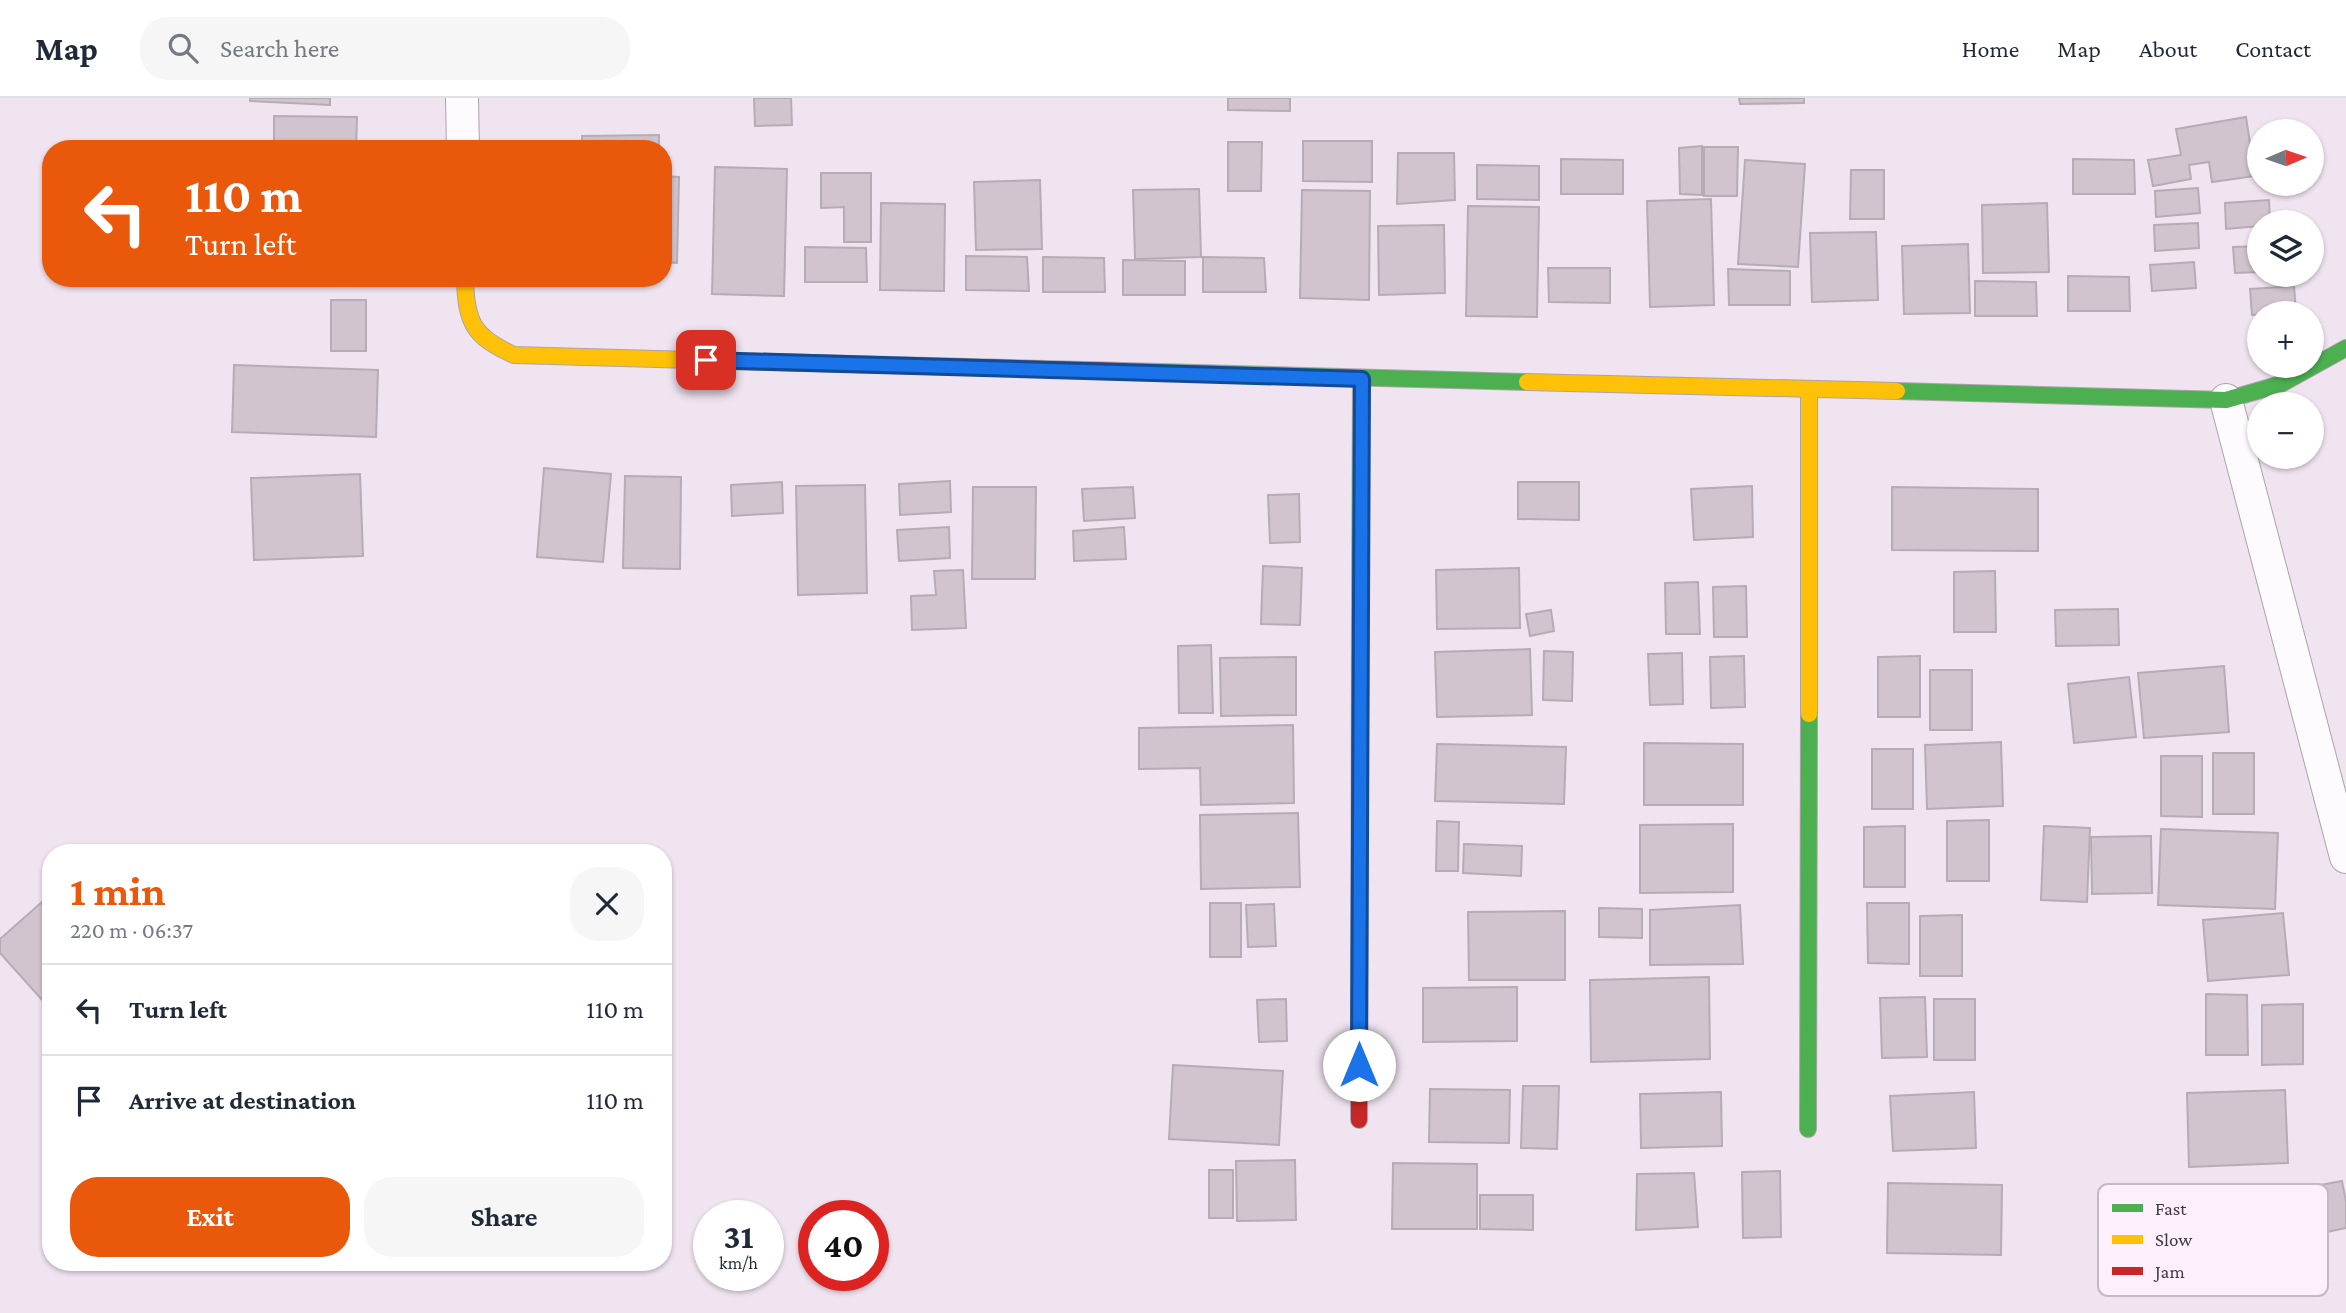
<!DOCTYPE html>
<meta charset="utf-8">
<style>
:root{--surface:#fff;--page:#f6f6f7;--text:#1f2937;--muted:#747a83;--line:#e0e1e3;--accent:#ea580c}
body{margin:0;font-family:"Crimson Pro",serif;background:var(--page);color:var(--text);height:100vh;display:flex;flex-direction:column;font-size:26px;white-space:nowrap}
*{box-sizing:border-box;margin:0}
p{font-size:23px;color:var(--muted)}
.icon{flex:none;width:38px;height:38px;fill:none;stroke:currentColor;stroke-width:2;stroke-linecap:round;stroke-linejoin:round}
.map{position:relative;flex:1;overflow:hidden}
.details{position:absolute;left:42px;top:746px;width:630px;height:427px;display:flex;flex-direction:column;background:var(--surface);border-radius:28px;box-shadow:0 2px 5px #0004}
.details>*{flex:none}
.top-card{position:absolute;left:42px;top:42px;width:630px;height:147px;border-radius:28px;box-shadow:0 2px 5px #0004;background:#ea580c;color:#fff;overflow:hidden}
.needle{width:46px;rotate:88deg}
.buttons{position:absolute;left:2247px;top:21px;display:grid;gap:14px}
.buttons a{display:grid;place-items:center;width:77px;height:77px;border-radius:50%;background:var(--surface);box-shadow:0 2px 5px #0004;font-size:35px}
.speed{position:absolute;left:693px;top:1102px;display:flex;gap:14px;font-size:35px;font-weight:700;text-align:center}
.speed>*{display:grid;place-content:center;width:91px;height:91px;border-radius:50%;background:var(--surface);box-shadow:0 2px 5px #0004;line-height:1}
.speed small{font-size:18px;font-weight:400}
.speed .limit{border:10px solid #d22;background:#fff;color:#111}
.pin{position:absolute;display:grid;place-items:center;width:60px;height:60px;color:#fff;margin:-30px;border-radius:14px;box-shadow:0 4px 10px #0006}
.me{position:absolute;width:77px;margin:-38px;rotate:0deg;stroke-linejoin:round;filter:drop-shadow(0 0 5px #0008)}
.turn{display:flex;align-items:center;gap:24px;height:147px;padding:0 28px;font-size:32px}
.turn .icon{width:91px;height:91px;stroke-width:2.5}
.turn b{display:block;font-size:49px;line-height:60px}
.round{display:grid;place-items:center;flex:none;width:74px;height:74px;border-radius:28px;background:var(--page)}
.summary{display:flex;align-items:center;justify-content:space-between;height:119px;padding:0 28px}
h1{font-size:42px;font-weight:700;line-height:52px;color:var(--accent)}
.cta{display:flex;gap:14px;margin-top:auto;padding:14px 28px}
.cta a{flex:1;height:80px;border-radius:28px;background:var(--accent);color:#fff;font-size:28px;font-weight:700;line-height:80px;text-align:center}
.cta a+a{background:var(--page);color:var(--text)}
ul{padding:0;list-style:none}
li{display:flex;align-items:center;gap:21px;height:91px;padding:0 28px;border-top:2px solid var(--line)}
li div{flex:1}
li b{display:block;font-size:26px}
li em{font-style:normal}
header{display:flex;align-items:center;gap:42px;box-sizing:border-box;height:98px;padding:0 35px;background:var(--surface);border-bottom:2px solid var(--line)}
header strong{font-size:33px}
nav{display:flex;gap:38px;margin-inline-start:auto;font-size:24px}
.search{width:490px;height:63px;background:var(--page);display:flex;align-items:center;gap:18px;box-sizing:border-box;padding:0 24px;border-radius:28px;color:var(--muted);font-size:26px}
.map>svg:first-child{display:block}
</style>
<header>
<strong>Map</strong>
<div class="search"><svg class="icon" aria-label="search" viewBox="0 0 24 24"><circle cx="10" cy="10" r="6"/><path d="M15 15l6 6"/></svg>Search here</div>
<nav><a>Home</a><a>Map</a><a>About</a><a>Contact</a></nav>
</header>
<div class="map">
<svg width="2346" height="1215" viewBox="0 0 2346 1215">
<rect width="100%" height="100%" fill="#f0e4f0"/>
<g fill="#d1c4ce" stroke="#b6acb5" stroke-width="2">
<polygon points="250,0 330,0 330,7 250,3"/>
<polygon points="754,0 791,0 792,27 755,28"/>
<polygon points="1228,0 1290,0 1290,13 1228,12"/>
<polygon points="1739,0 1804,0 1804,5 1740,6"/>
<polygon points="274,18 357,19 356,51 234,51 234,48 274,49"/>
<polygon points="2246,19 2255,78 2212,84 2209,64 2189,67 2191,81 2153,88 2148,62 2181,57 2176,31"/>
<polygon points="659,37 659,51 582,51 582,38"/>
<polygon points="1303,43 1372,43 1372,84 1303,83"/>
<polygon points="1228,44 1262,44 1261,93 1228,93"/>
<polygon points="1702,48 1702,97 1680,96 1679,50"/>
<polygon points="1704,49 1738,49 1737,98 1704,98"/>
<polygon points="1398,55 1454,55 1455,102 1397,106"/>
<polygon points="1561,61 1623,62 1623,96 1561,96"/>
<polygon points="2073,61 2134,62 2135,96 2073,96"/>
<polygon points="1745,62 1805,66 1798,169 1738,166"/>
<polygon points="1477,67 1539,68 1539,102 1477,101"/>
<polygon points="715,69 787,71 784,198 712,196"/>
<polygon points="1851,72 1884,72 1884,121 1850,121"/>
<polygon points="821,75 871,75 871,144 844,144 844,109 821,110"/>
<polygon points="663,78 679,79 677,165 663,164"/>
<polygon points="1040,82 1042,151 976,152 974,84"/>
<polygon points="2198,90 2200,115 2156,119 2155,93"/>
<polygon points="1199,91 1201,159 1135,161 1133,92"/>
<polygon points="1302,92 1370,93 1369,202 1300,200"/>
<polygon points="1711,101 1714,207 1650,209 1647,103"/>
<polygon points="2269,102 2270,124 2259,124 2259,128 2226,131 2225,105"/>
<polygon points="881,105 945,106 944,193 880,192"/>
<polygon points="2047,105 2049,174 1983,175 1982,107"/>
<polygon points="1468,108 1539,109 1537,219 1466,218"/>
<polygon points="2198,125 2199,150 2155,153 2154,127"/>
<polygon points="1444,127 1445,195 1379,197 1378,128"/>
<polygon points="1876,134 1878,202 1812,204 1810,135"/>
<polygon points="1968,146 1970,215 1904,216 1902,148"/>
<polygon points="2259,148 2259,174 2235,175 2233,149"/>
<polygon points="805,149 866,150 867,184 805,184"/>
<polygon points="966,158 1027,159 1029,193 966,192"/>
<polygon points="1043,159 1104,160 1105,194 1043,194"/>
<polygon points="1203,159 1264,160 1266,194 1203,194"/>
<polygon points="1123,162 1185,163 1185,197 1123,197"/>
<polygon points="2194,164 2196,190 2152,193 2150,167"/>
<polygon points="1548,170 1610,170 1610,205 1549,204"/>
<polygon points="1728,171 1790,173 1790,207 1729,207"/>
<polygon points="2068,178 2129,179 2130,213 2068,213"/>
<polygon points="273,180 356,180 274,184"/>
<polygon points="1975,183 2036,184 2037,218 1975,218"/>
<polygon points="2294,188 2296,214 2252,217 2250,191"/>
<rect x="331" y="202" width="35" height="51"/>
<polygon points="234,267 378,272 376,339 232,334"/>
<polygon points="544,370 611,376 603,464 537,459"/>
<polygon points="360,376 363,458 254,462 251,380"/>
<polygon points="625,378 681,379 680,471 623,470"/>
<polygon points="950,383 951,414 900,417 899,386"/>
<polygon points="782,384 783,415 732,418 731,387"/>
<polygon points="1518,384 1579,384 1579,422 1518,421"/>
<polygon points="865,387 867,495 798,497 796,388"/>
<polygon points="1752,388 1753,439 1694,442 1691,391"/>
<polygon points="973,389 1036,389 1035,481 972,481"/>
<polygon points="1133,389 1135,420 1084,423 1082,391"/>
<polygon points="1892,389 2038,391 2038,453 1892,452"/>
<polygon points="1299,396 1300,444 1270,445 1268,397"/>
<polygon points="949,429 950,460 899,463 897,432"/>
<polygon points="1124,429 1126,461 1074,463 1073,433"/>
<polygon points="1263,468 1302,470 1300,527 1261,526"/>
<polygon points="1519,470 1520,530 1437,531 1436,472"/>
<polygon points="963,472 966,530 912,532 911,498 936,497 934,473"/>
<polygon points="1995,473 1996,534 1954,534 1954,474"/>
<polygon points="1698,484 1700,536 1666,536 1665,485"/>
<polygon points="1746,488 1747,539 1714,539 1713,489"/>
<polygon points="2118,511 2119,547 2056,548 2055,512"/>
<polygon points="1551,512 1554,533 1530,538 1526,516"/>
<polygon points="1211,547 1213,615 1179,615 1178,548"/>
<polygon points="1530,551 1532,617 1437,619 1435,554"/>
<polygon points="1544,553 1573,554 1572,603 1543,602"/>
<polygon points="1682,555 1683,606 1650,607 1648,556"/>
<polygon points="1744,558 1745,609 1711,610 1710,559"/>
<polygon points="1920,558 1920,619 1878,619 1878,559"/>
<polygon points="1296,559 1296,617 1221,618 1220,560"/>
<polygon points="2224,568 2229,634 2144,640 2138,575"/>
<rect x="1930" y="572" width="42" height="60"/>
<polygon points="2129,579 2136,639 2074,645 2068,586"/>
<polygon points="1293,627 1294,705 1201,707 1200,670 1139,671 1139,630"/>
<polygon points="2001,644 2003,708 1927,711 1925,647"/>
<polygon points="1644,645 1743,646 1743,707 1644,707"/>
<polygon points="1437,646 1566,649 1564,706 1435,703"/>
<rect x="1872" y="651" width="41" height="60"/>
<rect x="2213" y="655" width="41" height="61"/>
<polygon points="2161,658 2202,658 2202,719 2161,718"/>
<polygon points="1298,715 1300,789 1201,791 1200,717"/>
<polygon points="1989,722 1989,783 1947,783 1947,723"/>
<polygon points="1437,723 1459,724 1458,773 1436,773"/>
<polygon points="1733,726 1733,794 1640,795 1640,727"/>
<polygon points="1905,728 1905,789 1864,789 1864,729"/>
<polygon points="2044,728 2090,730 2087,804 2041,802"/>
<polygon points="2161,731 2278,735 2275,811 2158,807"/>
<polygon points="2151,738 2152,795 2092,796 2091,739"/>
<polygon points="1464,746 1522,748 1521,778 1463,775"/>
<polygon points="51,796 51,912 0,855 0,841"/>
<rect x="1210" y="805" width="31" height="54"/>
<polygon points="1867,805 1909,805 1909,866 1868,865"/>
<polygon points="1274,806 1276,848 1248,849 1246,807"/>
<polygon points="1740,807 1743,866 1650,867 1650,812"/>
<polygon points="1599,810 1642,811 1642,840 1599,839"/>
<polygon points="1565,813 1565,882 1469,882 1468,814"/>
<polygon points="2283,815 2289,877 2208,883 2203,822"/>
<polygon points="1962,817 1962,878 1920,878 1920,818"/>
<polygon points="1709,879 1710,961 1591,964 1590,882"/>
<polygon points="1517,889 1517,943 1423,944 1423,890"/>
<polygon points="2206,896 2247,897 2248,957 2206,957"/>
<polygon points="1925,899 1927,959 1882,960 1880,900"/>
<polygon points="1286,901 1287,943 1259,944 1257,902"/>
<rect x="1934" y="901" width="41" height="61"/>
<polygon points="2303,906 2303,966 2262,967 2262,907"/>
<polygon points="1173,967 1283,973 1279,1047 1169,1041"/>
<polygon points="1523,988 1559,988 1557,1051 1521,1050"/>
<polygon points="1430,991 1510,992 1509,1045 1429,1044"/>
<polygon points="2285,992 2288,1065 2189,1069 2187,995"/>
<polygon points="1721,994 1722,1048 1641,1050 1640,996"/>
<polygon points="1974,994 1976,1050 1893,1053 1890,998"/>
<polygon points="1295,1062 1296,1122 1237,1123 1236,1063"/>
<polygon points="1393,1065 1477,1066 1477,1131 1392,1131"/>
<rect x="1209" y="1072" width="24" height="48"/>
<polygon points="1780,1073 1781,1139 1743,1140 1742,1074"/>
<polygon points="1694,1075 1698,1129 1636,1132 1637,1076"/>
<polygon points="2342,1083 2346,1104 2346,1130 2308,1138 2299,1091"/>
<polygon points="1888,1085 2002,1087 2001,1157 1887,1155"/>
<polygon points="1480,1097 1533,1097 1533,1132 1480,1131"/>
</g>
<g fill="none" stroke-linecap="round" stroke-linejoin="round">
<defs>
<g id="street">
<polyline points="462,0 463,51"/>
<polyline points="2226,302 2346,759"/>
</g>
<g id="fast">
<polyline points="1124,273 1527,284"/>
<polyline points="1897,293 2226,302 2281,286 2346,250"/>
<polyline points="1360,500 1361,281"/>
<polyline points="1808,1031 1809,616"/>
</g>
<g id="slow">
<path d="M465,180c1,44 8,59 49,77l214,6"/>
<polyline points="1527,284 1897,293"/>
<polyline points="1809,616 1809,292"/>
</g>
<g id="jam">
<polyline points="728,263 1124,273"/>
<polyline points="1359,1022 1360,500"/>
</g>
</defs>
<use href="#street" stroke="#aca3ac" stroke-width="34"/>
<use href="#fast" stroke="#aca3ac" stroke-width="18"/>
<use href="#slow" stroke="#aca3ac" stroke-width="18"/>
<use href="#jam" stroke="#aca3ac" stroke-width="18"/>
<use href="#street" stroke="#fdfbfd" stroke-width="32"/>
<use href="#fast" stroke="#4caf50" stroke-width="16"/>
<use href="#slow" stroke="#ffc107" stroke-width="16"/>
<use href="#jam" stroke="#c62828" stroke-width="16"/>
</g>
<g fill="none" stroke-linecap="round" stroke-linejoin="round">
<defs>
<polyline id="route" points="706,262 1362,281 1359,967"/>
</defs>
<use href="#route" stroke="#114b97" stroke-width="18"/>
<use href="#route" stroke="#1a73e8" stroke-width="12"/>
</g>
<rect x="2098" y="1086" width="230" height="112" rx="10" fill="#feeffd" stroke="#c6b8c5" stroke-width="2"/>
<rect x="2112" y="1106" width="31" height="8" fill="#4caf50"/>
<rect x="2112" y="1137" width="31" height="9" fill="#ffc107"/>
<rect x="2112" y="1169" width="31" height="8" fill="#c62828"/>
<g font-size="19" fill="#423942">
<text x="2155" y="1117">Fast</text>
<text x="2155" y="1148">Slow</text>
<text x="2155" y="1180">Jam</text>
</g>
</svg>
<div class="buttons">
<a><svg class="needle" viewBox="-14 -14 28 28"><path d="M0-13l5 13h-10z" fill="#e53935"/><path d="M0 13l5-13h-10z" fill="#747a83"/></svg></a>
<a><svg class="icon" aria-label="layers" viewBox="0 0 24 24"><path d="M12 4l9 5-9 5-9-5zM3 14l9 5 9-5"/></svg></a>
<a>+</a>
<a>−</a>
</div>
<div class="speed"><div>31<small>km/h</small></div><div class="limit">40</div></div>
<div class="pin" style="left:706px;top:262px;background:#d93025"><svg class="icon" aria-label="arrive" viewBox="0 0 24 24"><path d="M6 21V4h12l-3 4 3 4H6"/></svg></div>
<svg class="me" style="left:1359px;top:967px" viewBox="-20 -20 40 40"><circle r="19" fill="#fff"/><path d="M0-13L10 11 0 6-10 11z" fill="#1a73e8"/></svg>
<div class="top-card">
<div class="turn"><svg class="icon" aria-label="left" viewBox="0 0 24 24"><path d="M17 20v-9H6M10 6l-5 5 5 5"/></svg><div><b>110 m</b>Turn left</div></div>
</div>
<section class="details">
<div class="summary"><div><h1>1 min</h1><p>220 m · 06:37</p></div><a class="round"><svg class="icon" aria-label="close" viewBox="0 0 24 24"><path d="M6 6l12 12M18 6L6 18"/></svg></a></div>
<ul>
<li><svg class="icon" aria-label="left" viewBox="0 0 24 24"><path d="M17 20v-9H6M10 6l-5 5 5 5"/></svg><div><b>Turn left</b></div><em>110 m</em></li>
<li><svg class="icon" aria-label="arrive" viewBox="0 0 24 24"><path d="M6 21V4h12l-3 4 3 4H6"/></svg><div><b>Arrive at destination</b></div><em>110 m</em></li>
</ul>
<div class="cta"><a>Exit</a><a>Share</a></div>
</section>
</div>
